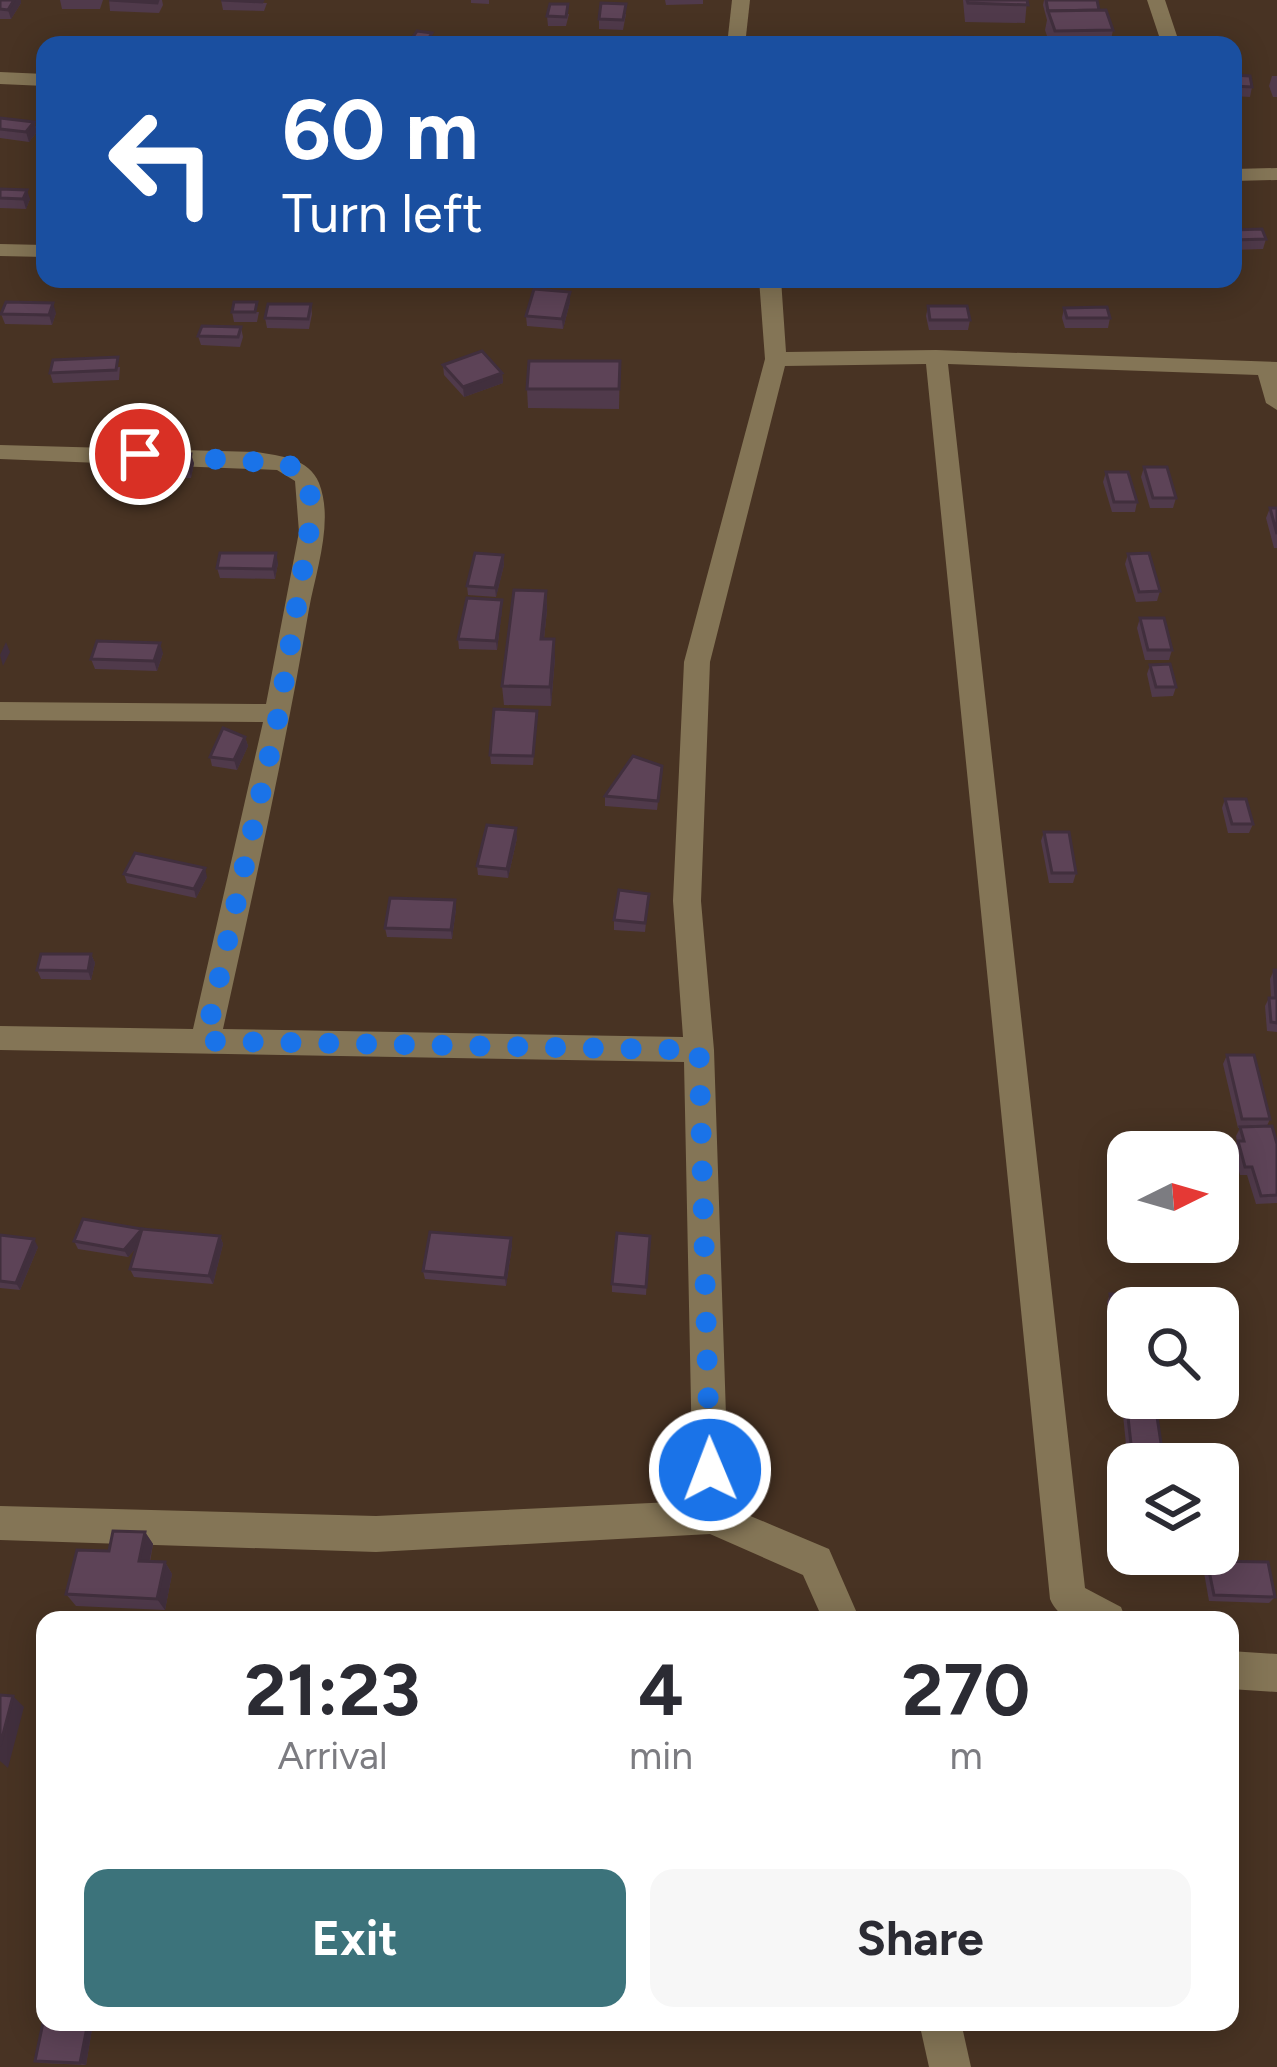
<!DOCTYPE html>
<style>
:root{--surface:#fff;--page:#f7f7f7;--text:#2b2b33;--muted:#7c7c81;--accent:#3c737b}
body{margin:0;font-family:Figtree,sans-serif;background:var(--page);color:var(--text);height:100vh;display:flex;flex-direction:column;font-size:45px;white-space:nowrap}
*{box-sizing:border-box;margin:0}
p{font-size:39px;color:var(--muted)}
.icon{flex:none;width:66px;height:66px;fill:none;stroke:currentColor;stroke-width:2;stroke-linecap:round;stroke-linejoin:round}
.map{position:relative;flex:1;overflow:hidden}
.details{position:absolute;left:36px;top:1611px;width:1203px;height:420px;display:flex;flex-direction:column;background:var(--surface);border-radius:24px;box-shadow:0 6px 30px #0003}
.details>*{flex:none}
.guide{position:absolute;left:36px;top:36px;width:1206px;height:252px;border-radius:24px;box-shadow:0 6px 30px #0003;background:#1a4fa0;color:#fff;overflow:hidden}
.needle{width:78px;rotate:85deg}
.fabs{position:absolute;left:1107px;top:1131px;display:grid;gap:24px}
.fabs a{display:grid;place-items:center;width:132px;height:132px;border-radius:24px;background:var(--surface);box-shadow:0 6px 30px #0003;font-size:60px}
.pin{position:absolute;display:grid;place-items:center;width:102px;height:102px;color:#fff;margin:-51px;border:6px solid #fff;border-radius:50%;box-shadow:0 3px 12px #0007}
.me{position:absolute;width:132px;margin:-66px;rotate:359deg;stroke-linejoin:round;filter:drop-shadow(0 0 9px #0008)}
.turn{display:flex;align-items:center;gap:42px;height:252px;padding:0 48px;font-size:54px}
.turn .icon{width:156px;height:156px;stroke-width:2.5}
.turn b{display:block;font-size:84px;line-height:102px}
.eta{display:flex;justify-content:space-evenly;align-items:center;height:204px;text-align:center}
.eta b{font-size:72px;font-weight:700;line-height:84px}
.primary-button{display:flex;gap:24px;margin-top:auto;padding:24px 48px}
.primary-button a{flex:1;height:138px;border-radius:24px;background:var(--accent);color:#fff;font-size:48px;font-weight:700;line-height:138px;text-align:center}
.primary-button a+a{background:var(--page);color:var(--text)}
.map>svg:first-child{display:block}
</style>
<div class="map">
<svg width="1277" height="2067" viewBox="0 0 1277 2067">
<rect width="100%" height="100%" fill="#483323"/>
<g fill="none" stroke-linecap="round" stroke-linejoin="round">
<g fill="#847556" fill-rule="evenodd">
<polygon points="732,0 750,0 745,45 727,45"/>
<polygon points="1147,0 1165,0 1180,45 1162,45"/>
<polygon points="0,72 45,74 45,86 0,84"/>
<polygon points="1277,168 1277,180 1233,181 1233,169"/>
<polygon points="0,244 45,245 45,257 0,256"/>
<path d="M759,279h22l5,73 150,-2 341,12v48l-11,-7 -8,-28 -310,-11 137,1224 36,19 5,13c-27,0 -64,9 -76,-21l-124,-1235 -141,2 -75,296 -9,239 13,149 15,457 100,42 31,71h-37l-20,-45 -93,-41 -334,18 -376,-12v-34l376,10 317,-15 -9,-439 -684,-12v-24l193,3 70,-307 -263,-2v-18l266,2 33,-172 -4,-51 -18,-11 -277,-11v-14l257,7c23,4 52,6 62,31 15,38 -3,88 -10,126 -24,141 -55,280 -86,420l460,8 -10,-136 11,-239 81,-303z"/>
<polygon points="1230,1651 1277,1654 1277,1692 1230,1689"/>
<polygon points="919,2022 961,2022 971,2067 929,2067"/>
</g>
</g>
<g fill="#503a4b">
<polygon points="0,0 21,0 21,3 11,19 0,19"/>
<polygon points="60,0 103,0 100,9 62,9"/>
<polygon points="109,0 162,0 163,5 159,13 110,11"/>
<polygon points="221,0 267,3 264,11 223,10"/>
<polygon points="471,0 489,0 489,4 471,3"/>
<polygon points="665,0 703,0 703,4 666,5"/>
<polygon points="963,0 1027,0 1025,23 965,22"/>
<polygon points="1044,0 1099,10 1113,30 1110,45 1050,45 1045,30 1047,20 1043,5"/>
<polygon points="569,14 566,26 548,26 547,16"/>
<polygon points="626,14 623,30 599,29 599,19"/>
<polygon points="1233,75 1252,87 1250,97 1233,96"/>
<polygon points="1272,76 1277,76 1277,97 1273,97 1269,86"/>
<polygon points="0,118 34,122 37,132 29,142 0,138"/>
<polygon points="0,189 30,199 26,209 0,208"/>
<polygon points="1233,230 1266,239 1263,249 1233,250"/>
<polygon points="506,279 529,279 528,285 506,285"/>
<polygon points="570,302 563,329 527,326 526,316"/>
<polygon points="311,304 312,314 309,329 267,328 265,318"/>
<polygon points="928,306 970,320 968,330 929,330 926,316"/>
<polygon points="1064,308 1110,318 1108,328 1065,328 1062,318"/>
<polygon points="232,312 259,312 257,322 234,322"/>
<polygon points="56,313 52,325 5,324 1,314"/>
<polygon points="241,327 243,337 240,347 201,345 198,336"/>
<polygon points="620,361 619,409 528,408 527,389"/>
<polygon points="443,365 502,373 503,383 464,397 444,375"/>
<polygon points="120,367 119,380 53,383 50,373"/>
<polygon points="194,463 191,478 140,479 137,469"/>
<polygon points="1144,467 1176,498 1173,508 1150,508 1141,477"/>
<polygon points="1106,472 1137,502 1135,512 1112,512 1103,482"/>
<polygon points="1270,508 1277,508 1277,548 1274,548 1266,518"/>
<polygon points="1128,554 1160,591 1157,601 1136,602 1125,564"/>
<polygon points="503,555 504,565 496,597 468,595 467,586"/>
<polygon points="278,563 275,579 220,578 217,568"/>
<polygon points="546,591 547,610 544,639 555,658 551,706 504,705 502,686"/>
<polygon points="502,600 502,610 497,650 459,649 458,639"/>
<polygon points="1140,618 1172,650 1169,660 1145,660 1137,628"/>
<polygon points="163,653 157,671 95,669 91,659"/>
<polygon points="1150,665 1176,687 1173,696 1152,697 1147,674"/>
<polygon points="537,720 533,765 491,764 490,755"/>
<polygon points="245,737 248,746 237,770 212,766 210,757"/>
<polygon points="661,776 657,810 605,806 605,796"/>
<polygon points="1225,799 1253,824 1249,833 1228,833 1222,808"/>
<polygon points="1044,832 1076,873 1073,883 1049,883 1041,841"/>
<polygon points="517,838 508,878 478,875 477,866"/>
<polygon points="124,874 207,877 196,898 127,883"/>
<polygon points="649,894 645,932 614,930 614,920"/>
<polygon points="455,900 456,909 452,939 387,937 385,928"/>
<polygon points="91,954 95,963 91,980 41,979 37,970"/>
<polygon points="1274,970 1277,970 1277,1032 1267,1031 1265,1006 1269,998 1271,998 1270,979"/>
<polygon points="1227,1055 1270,1119 1267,1126 1277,1144 1277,1203 1256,1204 1247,1175 1240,1175 1233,1150 1237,1142 1236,1136 1240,1128 1238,1128 1223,1064"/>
<polygon points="142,1229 220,1236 223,1244 213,1284 134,1277 130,1269 137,1247 128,1257 78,1249 74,1241"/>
<polygon points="0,1235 38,1247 20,1290 0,1288"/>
<polygon points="650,1236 646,1295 612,1292 612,1284"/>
<polygon points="511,1238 512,1246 506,1286 425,1279 423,1271"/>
<polygon points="1110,1294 1128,1308 1128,1376 1119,1376 1107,1302"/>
<polygon points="1127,1408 1164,1463 1163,1464 1128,1464 1123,1415"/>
<polygon points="145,1532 153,1544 150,1562 165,1562 172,1574 165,1610 76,1606 66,1594 109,1551"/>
<polygon points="1207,1561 1275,1597 1269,1603 1209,1601 1203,1567"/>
<polygon points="93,2023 86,2065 41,2063 35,2061"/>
</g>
<g fill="#412f3d">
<polygon points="14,0 21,0 21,3 11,19 8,10"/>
<polygon points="34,122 37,132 29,142 26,132"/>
<polygon points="27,190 30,199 26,209 23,199"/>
<polygon points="570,292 570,302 563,329 562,319"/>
<polygon points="53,303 56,313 52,325 49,315"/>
<polygon points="502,373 503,383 464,397 463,387"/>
<polygon points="191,454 194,463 191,478 189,468"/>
<polygon points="276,553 278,563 275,579 273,569"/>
<polygon points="503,555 504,565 496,597 495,588"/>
<polygon points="546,591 547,610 542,658 541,639"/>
<polygon points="502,600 502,610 497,650 496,641"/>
<polygon points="554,639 555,658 551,706 550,687"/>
<polygon points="6,642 10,652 3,666 0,655"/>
<polygon points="160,643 163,653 157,671 154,661"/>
<polygon points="245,737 248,746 237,770 234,760"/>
<polygon points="516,828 517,838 508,878 507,869"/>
<polygon points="205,868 207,877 196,898 194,889"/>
<polygon points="455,900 456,909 452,939 451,930"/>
<polygon points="91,954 95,963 91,980 88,971"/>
<polygon points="142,1229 146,1237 128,1257 124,1250"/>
<polygon points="220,1236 223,1244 213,1284 209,1276"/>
<polygon points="511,1238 512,1246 506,1286 505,1278"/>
<polygon points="34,1239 38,1247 20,1290 16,1283"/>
<polygon points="145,1532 153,1544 147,1573 139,1561"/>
<polygon points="165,1562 172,1574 165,1610 157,1599"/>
<polygon points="13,1696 24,1707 8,1768 0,1761 0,1746"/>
<polygon points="88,2022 93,2023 86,2065 80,2063"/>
</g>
<g fill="#5d4357" stroke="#412f3d" stroke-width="3">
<polygon points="0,0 14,0 8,10 0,9"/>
<polygon points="109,0 158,0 157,3"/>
<polygon points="221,0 263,0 262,2"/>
<polygon points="967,0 1027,0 1028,5 968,3"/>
<polygon points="1046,0 1097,0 1099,10 1048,11"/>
<polygon points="601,3 626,4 623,20 599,19"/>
<polygon points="550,4 568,4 566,17 547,16"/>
<polygon points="1106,10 1113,30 1055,31 1048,11"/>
<polygon points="417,31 432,33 425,44 409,43"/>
<polygon points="953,37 1039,39 1040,45 954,45"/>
<polygon points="320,39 346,40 344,45 317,45"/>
<polygon points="1233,75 1250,76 1252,87 1233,86"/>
<polygon points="0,118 34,122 26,132 0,129"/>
<polygon points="0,189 27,190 23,199 0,198"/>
<polygon points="1262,229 1266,239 1233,240 1233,230"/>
<polygon points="534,289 570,292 562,319 526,316"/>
<polygon points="6,302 53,303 49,315 1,314"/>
<polygon points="234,302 257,302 255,312 232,312"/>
<polygon points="268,304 311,304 308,319 265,318"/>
<polygon points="928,306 967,306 970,320 930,320"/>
<polygon points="1107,307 1110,318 1067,318 1064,308"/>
<polygon points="202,326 241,327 238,337 198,336"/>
<polygon points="482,351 502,373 463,387 443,365"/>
<polygon points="118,357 116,370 50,373 53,360"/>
<polygon points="529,361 620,361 619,389 527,389"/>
<polygon points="140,454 191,454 189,468 137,469"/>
<polygon points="1144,467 1167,467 1176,498 1153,498"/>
<polygon points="1106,472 1128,472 1137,502 1114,502"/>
<polygon points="1270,508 1277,508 1277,534"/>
<polygon points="220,553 276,553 273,569 217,568"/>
<polygon points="475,553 503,555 495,588 467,586"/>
<polygon points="1149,553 1160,591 1139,592 1128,554"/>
<polygon points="514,590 546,591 541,639 554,639 550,687 502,686"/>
<polygon points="467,598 502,600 496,641 458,639"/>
<polygon points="1140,618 1164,618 1172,650 1148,650"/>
<polygon points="97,641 160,643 154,661 91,659"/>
<polygon points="1170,664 1176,687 1156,687 1150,665"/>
<polygon points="494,709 537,711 533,756 490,755"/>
<polygon points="223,728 245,737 234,760 210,757"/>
<polygon points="633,756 662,766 658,801 605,796"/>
<polygon points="1225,799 1246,799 1253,824 1232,824"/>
<polygon points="487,825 516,828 507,869 477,866"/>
<polygon points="1044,832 1069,832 1076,873 1052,873"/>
<polygon points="135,853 205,868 194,889 124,874"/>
<polygon points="619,890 649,894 645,923 614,920"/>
<polygon points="390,898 455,900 451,930 385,928"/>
<polygon points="41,954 91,954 88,971 37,970"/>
<polygon points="1274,970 1277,970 1277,1023 1271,1022 1269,998 1276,998"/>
<polygon points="1227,1055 1254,1055 1270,1119 1242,1119"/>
<polygon points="1272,1126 1277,1144 1277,1195 1261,1196 1252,1167 1245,1167 1238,1141 1244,1141 1240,1127"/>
<polygon points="83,1219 142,1229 124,1250 74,1241"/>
<polygon points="142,1229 220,1236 209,1276 130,1269"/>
<polygon points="430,1232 511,1238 505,1278 423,1271"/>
<polygon points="617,1233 650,1236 646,1287 612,1284"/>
<polygon points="0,1235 34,1239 16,1283 0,1281"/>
<polygon points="1110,1294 1145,1294 1147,1308 1128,1308 1128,1369 1122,1369"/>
<polygon points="1127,1408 1156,1410 1164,1463 1133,1462"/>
<polygon points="113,1531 145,1532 139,1561 165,1562 157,1599 66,1594 77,1550 109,1551"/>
<polygon points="1207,1561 1268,1562 1275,1597 1214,1595"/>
<polygon points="0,1695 13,1696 0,1746"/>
<polygon points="44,2018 45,2022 88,2022 80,2063 35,2061"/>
</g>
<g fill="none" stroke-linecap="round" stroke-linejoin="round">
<polyline stroke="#1a73e8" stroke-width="21" stroke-dasharray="0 37.8" points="140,454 287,464 304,475 310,489 310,526 279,713 205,1041 699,1050 710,1470"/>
</g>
</svg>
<div class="fabs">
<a><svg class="needle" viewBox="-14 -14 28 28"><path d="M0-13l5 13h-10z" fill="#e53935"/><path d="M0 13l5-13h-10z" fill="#7c7c81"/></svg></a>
<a><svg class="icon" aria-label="search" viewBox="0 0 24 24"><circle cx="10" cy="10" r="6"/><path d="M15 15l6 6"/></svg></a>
<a><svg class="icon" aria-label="layers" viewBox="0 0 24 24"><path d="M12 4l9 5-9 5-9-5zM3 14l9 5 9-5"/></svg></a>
</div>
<div class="pin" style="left:140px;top:454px;background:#d93025"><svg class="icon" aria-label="arrive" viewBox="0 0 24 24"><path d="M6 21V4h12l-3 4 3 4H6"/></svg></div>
<svg class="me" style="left:710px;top:1470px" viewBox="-20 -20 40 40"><circle r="17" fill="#1a73e8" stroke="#fff" stroke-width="3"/><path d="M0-11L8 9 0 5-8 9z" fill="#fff"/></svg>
<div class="guide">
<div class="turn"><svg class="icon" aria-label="left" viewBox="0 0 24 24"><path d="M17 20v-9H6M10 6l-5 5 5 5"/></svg><div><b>60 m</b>Turn left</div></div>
</div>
<section class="details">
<div class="eta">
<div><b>21:23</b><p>Arrival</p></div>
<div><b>4</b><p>min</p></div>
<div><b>270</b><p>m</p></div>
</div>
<div class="primary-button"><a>Exit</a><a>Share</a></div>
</section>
</div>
